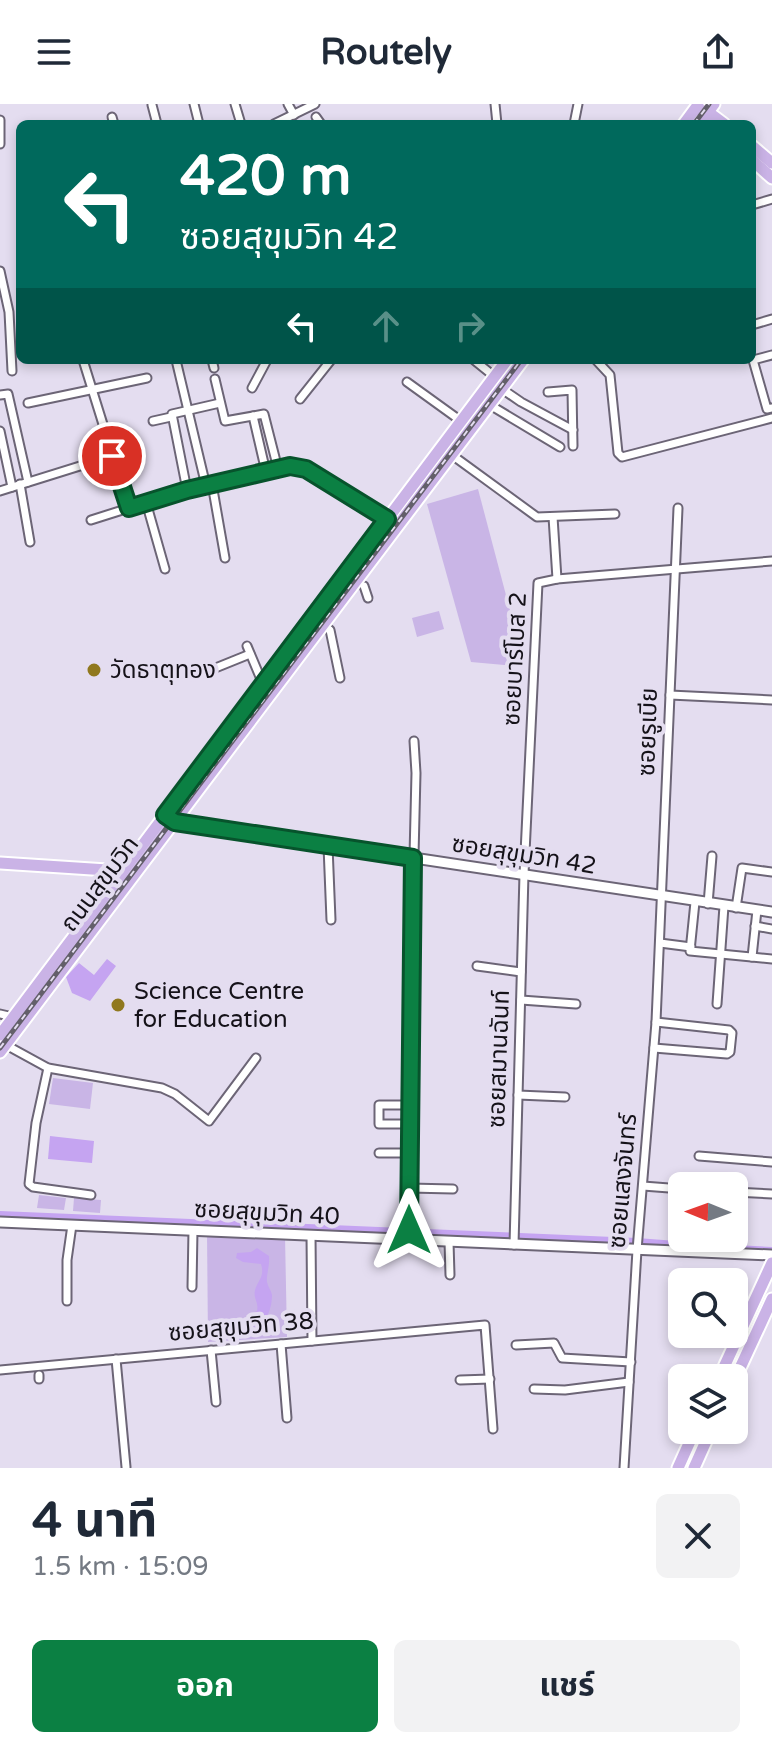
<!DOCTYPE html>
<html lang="th">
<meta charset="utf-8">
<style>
:root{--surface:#fff;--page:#f2f2f3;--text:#1f2937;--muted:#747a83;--accent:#0b8043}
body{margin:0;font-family:"Varela Round","Noto Sans Thai",sans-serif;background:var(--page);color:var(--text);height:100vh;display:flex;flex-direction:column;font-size:30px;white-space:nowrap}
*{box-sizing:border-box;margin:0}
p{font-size:26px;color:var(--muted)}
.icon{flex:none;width:44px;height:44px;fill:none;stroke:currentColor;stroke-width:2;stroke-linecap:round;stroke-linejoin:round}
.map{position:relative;height:1364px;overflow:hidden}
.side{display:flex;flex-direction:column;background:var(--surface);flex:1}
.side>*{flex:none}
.guide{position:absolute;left:16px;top:16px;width:740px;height:244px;border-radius:12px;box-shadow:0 4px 12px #0003;background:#00695c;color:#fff;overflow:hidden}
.needle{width:52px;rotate:271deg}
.controls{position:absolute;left:668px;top:1068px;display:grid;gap:16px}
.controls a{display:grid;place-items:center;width:80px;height:80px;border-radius:12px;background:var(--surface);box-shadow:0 4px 12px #0003;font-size:40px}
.pin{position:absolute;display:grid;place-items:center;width:68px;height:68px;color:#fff;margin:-34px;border:4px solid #fff;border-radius:50%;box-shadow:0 2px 8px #0007}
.me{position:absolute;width:88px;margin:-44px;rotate:0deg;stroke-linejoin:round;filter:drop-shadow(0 0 6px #0008)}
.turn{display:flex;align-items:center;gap:28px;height:168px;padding:0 32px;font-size:36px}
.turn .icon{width:104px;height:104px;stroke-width:2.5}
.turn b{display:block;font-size:56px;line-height:68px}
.lanes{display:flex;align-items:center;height:76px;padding:0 32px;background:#0003;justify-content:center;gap:40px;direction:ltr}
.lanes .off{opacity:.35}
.round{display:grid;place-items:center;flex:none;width:84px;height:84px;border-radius:12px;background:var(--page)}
.overview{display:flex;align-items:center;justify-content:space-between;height:136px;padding:0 32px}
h1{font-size:48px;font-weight:700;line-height:60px}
.button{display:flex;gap:16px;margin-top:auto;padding:16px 32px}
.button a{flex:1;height:92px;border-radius:12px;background:var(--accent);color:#fff;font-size:32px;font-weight:700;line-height:92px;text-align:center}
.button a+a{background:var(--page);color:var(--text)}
header{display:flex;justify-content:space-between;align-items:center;height:104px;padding:0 32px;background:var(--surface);font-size:36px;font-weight:700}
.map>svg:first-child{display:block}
</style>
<header><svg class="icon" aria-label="menu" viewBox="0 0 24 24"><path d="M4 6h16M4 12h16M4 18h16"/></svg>Routely<svg class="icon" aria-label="share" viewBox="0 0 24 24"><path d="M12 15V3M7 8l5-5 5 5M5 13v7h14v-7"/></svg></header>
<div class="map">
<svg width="772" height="1364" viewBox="0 0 772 1364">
<rect width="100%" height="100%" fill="#e4ddf0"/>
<g fill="#c9b5e6">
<polygon points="478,385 525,563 471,558 427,400"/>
<polygon points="439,507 444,525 417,533 412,514"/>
<polygon points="53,974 93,979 90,1005 49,1000"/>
<polygon points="39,1091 66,1094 64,1106 37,1104"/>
<polygon points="74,1094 101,1096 100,1109 73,1107"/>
<polygon points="207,1128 285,1132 287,1233 208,1238"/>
</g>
<g fill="#c5a4f1">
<polygon points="107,855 116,862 90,897 72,889 66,873 79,859 94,871"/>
<polygon points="50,1032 94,1037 92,1059 48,1055"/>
<path d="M257,1144l12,8c1,9 -3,20 -2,26 1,5 4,8 5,13 0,15 -7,35 -25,26v-5l10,-5c2,-9 -4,-12 -2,-21 3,-10 10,-13 6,-26l-18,-2 -7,-4 1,-5 14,-1z"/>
</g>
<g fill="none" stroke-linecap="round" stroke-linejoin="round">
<g stroke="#c5a4f1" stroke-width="6">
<polyline points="0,1110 637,1137 728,1144"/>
<polyline points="735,1144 772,1146"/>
</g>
<defs>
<g id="minor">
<polyline points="194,0 199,20"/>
<polyline points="235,0 241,20"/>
<polyline points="288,0 294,11"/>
<polyline points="495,0 497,20"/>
<polyline points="152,1 157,20"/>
<polyline points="112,13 114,20"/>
<polyline points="316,13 321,20"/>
<polyline points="0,16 0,40"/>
<polyline points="274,20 315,0"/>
<polyline points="574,20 578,0"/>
<polyline points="752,101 772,95"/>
<polyline points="0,167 9,208 12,267"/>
<polyline points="752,221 772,215"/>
<polyline points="772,251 753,256 767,305 772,304"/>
<polyline points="83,256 129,404 187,386 290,362 306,365 387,415"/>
<polyline points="176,256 206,382"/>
<polyline points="212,256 214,264"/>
<polyline points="474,256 495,273"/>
<polyline points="596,256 610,271 618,349 622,353 772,314"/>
<polyline points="215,275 225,317 264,310 278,365"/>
<polyline points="407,278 461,317"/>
<polyline points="252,284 267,256"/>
<polyline points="502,285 521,298 573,326"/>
<polyline points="548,288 572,286 573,342"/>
<polyline points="0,291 8,290 28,378"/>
<polyline points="300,295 331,256"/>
<polyline points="28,299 147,274"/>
<polyline points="490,301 560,343"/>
<polyline points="253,312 266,368"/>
<polyline points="153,317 171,313"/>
<polyline points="0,327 12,383"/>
<polyline points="452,351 537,413 615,410"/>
<polyline points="20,380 30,438"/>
<polyline points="212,380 225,454"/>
<polyline points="187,386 172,310 220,299"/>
<polyline points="0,387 112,352"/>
<polyline points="146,398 165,465"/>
<polyline points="553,413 557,475"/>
<polyline points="91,416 129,404"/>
<polyline points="364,482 368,494"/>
<polyline points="323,521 330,526 340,574"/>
<polyline points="247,542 263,580"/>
<polyline points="203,569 250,550"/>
<polyline points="670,591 772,596"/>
<polyline points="328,742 331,816"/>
<polyline points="695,798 690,847 772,855"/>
<polyline points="708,800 712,752"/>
<polyline points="736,804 742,764 772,768"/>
<polyline points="755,822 772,825"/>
<polyline points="660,839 691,843"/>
<polyline points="752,853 757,806"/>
<polyline points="477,862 521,868"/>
<polyline points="521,896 576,900"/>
<polyline points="717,900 724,802"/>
<polyline points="0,910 13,913"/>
<polyline points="6,941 48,964 162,984 175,990 209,1017 256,954"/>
<polyline points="654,944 727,950 730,948 732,929 729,926 656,918"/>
<polyline points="48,964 36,1019 29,1080 33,1083 91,1091"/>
<polyline points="518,991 565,993"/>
<polyline points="408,1020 379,1020 379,1001 408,1001"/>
<polyline points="379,1049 408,1049"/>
<polyline points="699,1052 772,1058"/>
<polyline points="643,1082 682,1085"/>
<polyline points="409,1084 453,1085"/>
<polyline points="734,1088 772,1090"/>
<polyline points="311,1131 312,1237"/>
<polyline points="408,1136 408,1001 416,669 414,637"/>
<polyline points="449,1138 450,1171"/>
<polyline points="514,1141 524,770 538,479 557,475 772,457"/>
<polyline points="729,1149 729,1134"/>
<polyline points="192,1183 193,1126"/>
<polyline points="67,1197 67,1156 72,1121"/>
<polyline points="281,1240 287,1314"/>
<polyline points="516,1241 554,1239 562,1254 631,1258"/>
<polyline points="211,1246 216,1298"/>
<polyline points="116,1255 126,1363"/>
<polyline points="0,1266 485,1221 493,1325"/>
<polyline points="39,1271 39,1275"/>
<polyline points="460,1276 490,1275"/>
<polyline points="534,1285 565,1286 629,1278"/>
<polyline points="624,1364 637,1146 656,918 678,404"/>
</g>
<g id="tertiary">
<polyline points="175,718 772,808"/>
<polyline points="0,1118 772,1151"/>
</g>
<g id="primary">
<polyline points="696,5 708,8 724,20"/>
<polyline points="684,20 698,1"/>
<polyline points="699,20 714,0"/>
<polyline points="752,42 772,59"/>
<polyline points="752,56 772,74"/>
<polyline points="0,759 107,766 124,776"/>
<polyline points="0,931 507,256"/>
<polyline points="0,948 523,256"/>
<polyline points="719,1274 772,1159"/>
<polyline points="734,1277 772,1195"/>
<polyline points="678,1364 695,1326"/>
<polyline points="694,1364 711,1326"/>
</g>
</defs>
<use href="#minor" stroke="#6c6576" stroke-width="11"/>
<use href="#tertiary" stroke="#6c6576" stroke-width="13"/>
<use href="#primary" stroke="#fff" stroke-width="15"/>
<use href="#minor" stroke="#fff" stroke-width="7"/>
<use href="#tertiary" stroke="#fff" stroke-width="9"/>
<use href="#primary" stroke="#cab3e6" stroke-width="11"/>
<defs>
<g id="rail">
<polyline points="694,20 709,0"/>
<polyline points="0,944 521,256"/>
</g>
</defs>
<use href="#rail" stroke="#635f6a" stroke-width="5"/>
<use href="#rail" stroke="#e4ddf0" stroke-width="2" stroke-dasharray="6" stroke-linecap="butt"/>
</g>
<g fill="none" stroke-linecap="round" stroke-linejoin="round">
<defs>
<polyline id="route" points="112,352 129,404 187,386 290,362 306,365 387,415 165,711 175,718 413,754 409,1126"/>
</defs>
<use href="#route" stroke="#07532c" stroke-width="20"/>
<use href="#route" stroke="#0b8043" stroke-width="14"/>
</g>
<g fill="#90781e" stroke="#e4ddf0" stroke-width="3">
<circle cx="94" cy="566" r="8"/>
<circle cx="118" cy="901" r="8"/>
</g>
<g text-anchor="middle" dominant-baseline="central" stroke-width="8" stroke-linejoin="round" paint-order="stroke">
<g font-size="24" fill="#151219" stroke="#e4ddf0">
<text transform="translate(515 555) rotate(-87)">ซอยบาร์โบส 2</text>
<text transform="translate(648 628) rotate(-88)">ซอยรูเบีย</text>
<text transform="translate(524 751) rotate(9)">ซอยสุขุมวิท 42</text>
<text transform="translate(100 780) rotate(-53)">ถนนสุขุมวิท</text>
<text transform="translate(499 955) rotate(-88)">ซอยสมานฉันท์</text>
<text transform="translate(623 1077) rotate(-85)">ซอยแสงจันทร์</text>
<text transform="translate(267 1109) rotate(3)">ซอยสุขุมวิท 40</text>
<text transform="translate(241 1223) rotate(-5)">ซอยสุขุมวิท 38</text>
</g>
<g font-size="24" fill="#151219" stroke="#e4ddf0" text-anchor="start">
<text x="110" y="566">วัดธาตุทอง</text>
<text x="134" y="887">Science Centre<tspan x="134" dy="28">for Education</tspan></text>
</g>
</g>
</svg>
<div class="controls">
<a><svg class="needle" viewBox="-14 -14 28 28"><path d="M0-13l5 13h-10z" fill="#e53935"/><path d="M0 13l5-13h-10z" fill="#747a83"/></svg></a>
<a><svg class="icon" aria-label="search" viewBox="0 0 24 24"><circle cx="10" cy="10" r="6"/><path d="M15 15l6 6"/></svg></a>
<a><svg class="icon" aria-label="layers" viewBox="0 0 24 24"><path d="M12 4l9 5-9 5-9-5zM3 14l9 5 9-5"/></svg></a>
</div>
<div class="pin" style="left:112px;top:352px;background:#d93025"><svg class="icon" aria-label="arrive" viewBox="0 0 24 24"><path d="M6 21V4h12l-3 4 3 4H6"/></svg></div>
<svg class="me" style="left:409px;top:1126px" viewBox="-20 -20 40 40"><path d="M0-17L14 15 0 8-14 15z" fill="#0b8043" stroke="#fff" stroke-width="4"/></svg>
<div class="guide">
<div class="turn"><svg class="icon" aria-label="left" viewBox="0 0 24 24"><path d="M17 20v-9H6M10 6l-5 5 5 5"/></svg><div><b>420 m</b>ซอยสุขุมวิท 42</div></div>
<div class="lanes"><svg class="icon" aria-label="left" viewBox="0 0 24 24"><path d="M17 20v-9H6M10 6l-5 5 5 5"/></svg><svg class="icon off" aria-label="ahead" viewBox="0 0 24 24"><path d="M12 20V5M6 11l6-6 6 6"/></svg><svg class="icon off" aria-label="right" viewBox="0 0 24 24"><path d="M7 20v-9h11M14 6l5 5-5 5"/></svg></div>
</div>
</div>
<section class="side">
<div class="overview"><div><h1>4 นาที</h1><p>1.5 km · 15:09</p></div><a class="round"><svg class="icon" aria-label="close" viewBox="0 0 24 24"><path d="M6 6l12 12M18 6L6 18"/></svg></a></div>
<div class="button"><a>ออก</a><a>แชร์</a></div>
</section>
